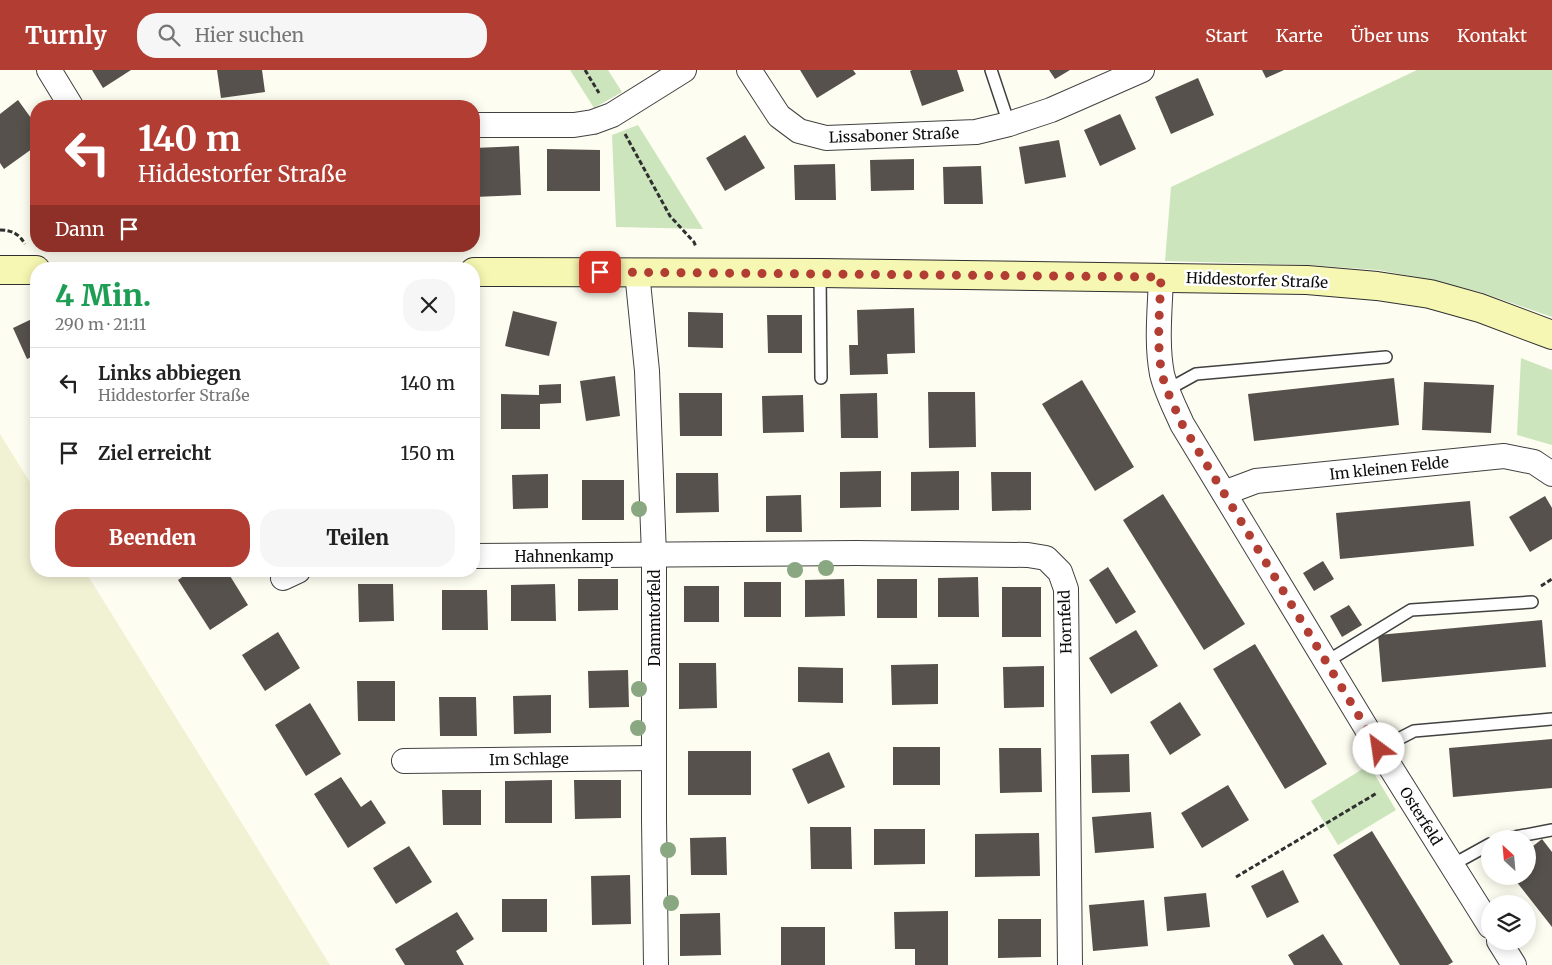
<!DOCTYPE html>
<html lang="de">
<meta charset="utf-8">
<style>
:root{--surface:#fff;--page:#f6f6f6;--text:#222;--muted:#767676;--line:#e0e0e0;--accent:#b23d33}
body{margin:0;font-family:Merriweather,serif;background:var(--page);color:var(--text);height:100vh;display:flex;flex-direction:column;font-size:19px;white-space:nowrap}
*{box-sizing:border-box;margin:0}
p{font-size:16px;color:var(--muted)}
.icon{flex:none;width:28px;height:28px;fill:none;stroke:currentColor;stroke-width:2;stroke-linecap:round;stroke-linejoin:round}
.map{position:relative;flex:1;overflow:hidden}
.side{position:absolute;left:30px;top:192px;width:450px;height:315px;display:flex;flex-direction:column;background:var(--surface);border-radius:20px;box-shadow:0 2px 12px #0003}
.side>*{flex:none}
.guide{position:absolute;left:30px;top:30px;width:450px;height:152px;border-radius:20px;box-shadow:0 2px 12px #0003;background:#b23d33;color:#fff;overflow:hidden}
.needle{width:32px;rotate:334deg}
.buttons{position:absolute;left:1481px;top:760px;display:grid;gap:10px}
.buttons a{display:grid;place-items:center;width:55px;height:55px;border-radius:50%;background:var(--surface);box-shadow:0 2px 12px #0003;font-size:25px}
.pin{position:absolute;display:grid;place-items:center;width:42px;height:42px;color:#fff;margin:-21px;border-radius:10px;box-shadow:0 2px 8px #0006}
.me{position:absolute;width:55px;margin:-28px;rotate:329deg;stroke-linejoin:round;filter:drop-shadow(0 0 4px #0008)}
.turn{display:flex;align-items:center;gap:18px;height:105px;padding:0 25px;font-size:22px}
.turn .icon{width:65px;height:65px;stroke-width:2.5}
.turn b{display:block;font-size:35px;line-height:42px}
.then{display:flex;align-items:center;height:48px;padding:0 25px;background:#0003;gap:10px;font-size:19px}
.round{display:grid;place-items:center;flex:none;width:52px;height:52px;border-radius:20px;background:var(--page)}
.summary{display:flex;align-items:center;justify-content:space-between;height:85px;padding:0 25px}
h1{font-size:30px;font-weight:800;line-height:38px;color:#1e9e55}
.action{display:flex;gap:10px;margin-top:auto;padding:10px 25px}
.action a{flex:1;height:58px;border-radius:20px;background:var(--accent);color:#fff;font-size:20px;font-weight:800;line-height:58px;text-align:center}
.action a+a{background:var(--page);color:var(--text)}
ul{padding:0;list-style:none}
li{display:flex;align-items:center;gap:15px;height:70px;padding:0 25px;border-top:1px solid var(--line)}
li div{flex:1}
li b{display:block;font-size:19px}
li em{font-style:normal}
header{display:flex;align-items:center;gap:30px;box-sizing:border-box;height:70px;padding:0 25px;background:var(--accent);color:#fff}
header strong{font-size:24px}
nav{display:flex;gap:28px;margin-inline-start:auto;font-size:18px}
.search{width:350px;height:45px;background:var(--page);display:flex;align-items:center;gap:12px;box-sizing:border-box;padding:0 18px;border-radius:20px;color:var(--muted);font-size:19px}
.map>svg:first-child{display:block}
</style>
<header>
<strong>Turnly</strong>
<div class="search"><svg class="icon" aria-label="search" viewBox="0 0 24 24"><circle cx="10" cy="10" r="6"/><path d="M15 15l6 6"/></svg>Hier suchen</div>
<nav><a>Start</a><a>Karte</a><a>Über uns</a><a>Kontakt</a></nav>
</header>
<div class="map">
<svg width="1552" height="895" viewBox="0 0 1552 895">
<rect width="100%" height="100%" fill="#fefdf1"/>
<polygon fill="#f1f2d3" points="0,364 36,422 36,501 85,501 330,895 0,895"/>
<g fill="#cde5bd">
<polygon points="570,0 608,0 622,22 594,38"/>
<polygon points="1417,0 1552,0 1552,247 1480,222 1432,210 1378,200 1307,195 1165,191 1171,117"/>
<polygon points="638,55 703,159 616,157 612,65"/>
<polygon points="1521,288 1552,300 1552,375 1517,365"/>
<polygon points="1369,695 1396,740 1338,775 1311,731"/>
</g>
<g fill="#56514c">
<polygon points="92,0 131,0 103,18"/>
<polygon points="217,0 262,0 265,22 221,28"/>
<polygon points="800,0 853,0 856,4 817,28"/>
<polygon points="912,0 957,0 964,21 922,36 910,1"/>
<polygon points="1049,0 1070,0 1055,9"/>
<polygon points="1262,0 1284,0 1266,8"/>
<polygon points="1198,8 1214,45 1171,64 1155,27"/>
<polygon points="18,30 36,55 36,68 33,70 36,76 4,99 0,93 0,44"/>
<polygon points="1120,44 1136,79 1100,96 1084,60"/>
<polygon points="745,65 765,98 725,121 706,88"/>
<polygon points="1059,70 1066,107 1025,114 1019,77"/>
<polygon points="519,76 521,125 474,127 474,78"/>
<polygon points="547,79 600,80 600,121 547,121"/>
<polygon points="914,89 914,120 871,121 870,90"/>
<polygon points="835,94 836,130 795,130 794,95"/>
<polygon points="981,96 983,134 944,134 943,97"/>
<polygon points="914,238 915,283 887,284 888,304 850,305 849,275 858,275 857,240"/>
<polygon points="513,241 557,252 549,286 505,276"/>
<polygon points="688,242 723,243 723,278 688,277"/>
<polygon points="767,245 802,245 802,283 768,283"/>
<polygon points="36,247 36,285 27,289 13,258"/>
<polygon points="615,306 620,346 586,351 580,311"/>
<polygon points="1394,308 1399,355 1254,371 1248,324"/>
<polygon points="1082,310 1134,397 1095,421 1042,334"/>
<polygon points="1424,312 1494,315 1491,363 1422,360"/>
<polygon points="561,314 561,333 540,334 540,359 501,359 501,324 539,325 539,315"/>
<polygon points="928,322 975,322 976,377 929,378"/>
<polygon points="679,323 722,323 722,366 680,366"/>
<polygon points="877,323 878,368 841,368 840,324"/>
<polygon points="803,325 804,362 763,363 762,326"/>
<polygon points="881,401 881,437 840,438 840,402"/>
<polygon points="959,401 959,440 911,441 911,402"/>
<polygon points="991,402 1031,402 1031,440 992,441"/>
<polygon points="676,403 718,403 719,442 676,443"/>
<polygon points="548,404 548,438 513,439 512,405"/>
<rect x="582" y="410" width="42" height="40"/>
<polygon points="1163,424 1245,554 1204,580 1123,450"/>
<polygon points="801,425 802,462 766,462 766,426"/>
<polygon points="1545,426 1552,438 1552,469 1530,482 1509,447"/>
<polygon points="1470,431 1474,476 1340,489 1336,443"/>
<polygon points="1323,491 1334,509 1314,521 1303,503"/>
<polygon points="1108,497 1136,542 1116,554 1089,510"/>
<polygon points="191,501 227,501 248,535 210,560 178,510"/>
<polygon points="978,507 979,547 938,547 938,508"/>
<polygon points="578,509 618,509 618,540 578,541"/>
<polygon points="844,509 845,546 805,547 805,510"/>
<rect x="877" y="509" width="40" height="39"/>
<rect x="744" y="512" width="37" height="35"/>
<polygon points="358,514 393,514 394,551 359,552"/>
<polygon points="555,514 556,551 511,551 511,515"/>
<rect x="684" y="516" width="35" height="36"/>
<rect x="1002" y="517" width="39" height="50"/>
<polygon points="442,520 487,520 488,560 442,560"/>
<polygon points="1349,535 1362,555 1342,567 1330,546"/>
<polygon points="1542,550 1546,597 1382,612 1378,565"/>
<polygon points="1136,560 1158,596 1111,624 1089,588"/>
<polygon points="278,562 300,598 265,621 242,585"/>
<polygon points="1255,574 1327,694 1285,719 1213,599"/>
<polygon points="679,593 716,593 717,638 679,639"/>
<polygon points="938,594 938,634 892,635 891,595"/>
<polygon points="1044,596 1044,637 1004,638 1003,597"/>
<polygon points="798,597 843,598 843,633 798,632"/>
<polygon points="628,600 629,637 589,638 588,601"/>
<polygon points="357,611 395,611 395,651 358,651"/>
<polygon points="551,625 551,663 514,664 513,626"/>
<polygon points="439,627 476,627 477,666 440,666"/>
<polygon points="1180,632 1201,665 1170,685 1150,652"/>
<polygon points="310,633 341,684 306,706 275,655"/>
<polygon points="1552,669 1552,718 1453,727 1449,678"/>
<rect x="893" y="677" width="47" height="38"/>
<polygon points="999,678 1041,678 1042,722 1000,723"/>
<rect x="688" y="681" width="63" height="44"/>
<polygon points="829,682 845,717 808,734 792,699"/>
<polygon points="1129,684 1130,722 1092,723 1091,685"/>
<polygon points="341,707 361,737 371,730 386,753 348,778 314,724"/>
<polygon points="552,710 552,753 505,753 505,711"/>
<polygon points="574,710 621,710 621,748 575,749"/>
<polygon points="1228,715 1249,750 1202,778 1181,743"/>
<polygon points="442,720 481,720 481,755 443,755"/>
<polygon points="1151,742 1154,778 1095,783 1092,747"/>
<polygon points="810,757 851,757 852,799 811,799"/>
<polygon points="874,759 925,759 925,794 874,795"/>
<polygon points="1372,761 1453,892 1448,895 1400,895 1333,785"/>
<polygon points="1039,763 1040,806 975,807 975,764"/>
<polygon points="726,767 727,805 691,805 690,768"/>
<polygon points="1542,769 1552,782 1552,857 1512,806 1528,806 1528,780"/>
<polygon points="409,776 432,812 396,834 373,798"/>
<polygon points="1283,800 1299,832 1267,848 1251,816"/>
<polygon points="630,805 631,854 592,855 591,806"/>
<polygon points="1206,823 1210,857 1167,861 1164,827"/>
<rect x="502" y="829" width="45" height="33"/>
<polygon points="1144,830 1148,876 1093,881 1089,835"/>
<polygon points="948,841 948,895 915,895 915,879 895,879 894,842"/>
<polygon points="457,842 474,869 456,881 464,895 405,895 395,879"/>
<polygon points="720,843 721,885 680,886 680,844"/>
<polygon points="998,849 1041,849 1041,887 998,888"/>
<rect x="781" y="857" width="44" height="38"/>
<polygon points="1323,864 1343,895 1294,895 1288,885"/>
</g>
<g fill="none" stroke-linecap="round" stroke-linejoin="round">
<defs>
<g id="lane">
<polyline points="991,0 1009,54"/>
<polyline points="820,203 821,308"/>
<polyline points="1167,320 1196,304 1386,287"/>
<polyline points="1326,592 1411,540 1532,532"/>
<polyline points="1379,679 1414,661 1552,649"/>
<polyline points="1504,769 1552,760"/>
<polyline points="1452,795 1490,774"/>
</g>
<g id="street">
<polyline points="49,0 71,36"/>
<polyline points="749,0 779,46 799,61 826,68 976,62 1009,54 1051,40 1142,0"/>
<polyline points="474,55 574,55 593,52 612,45 684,0"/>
<polyline points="637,202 647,301 654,485 654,750 656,895"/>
<path d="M1161,207c-1,32 -5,66 1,97 4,17 13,34 20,50l197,325 111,177"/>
<polyline points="1224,423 1256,411 1504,386 1534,392 1552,404"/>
<polyline points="474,486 856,483 1028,485 1046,488 1060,502 1066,519 1070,895"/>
<polyline points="283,508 298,501"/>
<polyline points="404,691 654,688"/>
<polyline points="1499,871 1514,895"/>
</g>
<g id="secondary">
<polyline points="0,200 36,200"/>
<polyline points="474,202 820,203 1307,210 1377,216 1430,224 1480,238 1552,265"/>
</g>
</defs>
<use href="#lane" stroke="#414141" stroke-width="14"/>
<use href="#street" stroke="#414141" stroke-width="26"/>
<use href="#secondary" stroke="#303030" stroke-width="30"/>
<g stroke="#303030" stroke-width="3" stroke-dasharray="5 2.5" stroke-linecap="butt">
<polyline points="585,0 599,23"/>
<polyline points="625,64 670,146 694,172 696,177"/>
<path d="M0,160c12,0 19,4 25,14"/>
<polyline points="1541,516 1552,509"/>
<polyline points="1236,807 1377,723"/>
</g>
<use href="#lane" stroke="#fff" stroke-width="11"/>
<use href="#street" stroke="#fff" stroke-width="24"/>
<use href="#secondary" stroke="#f6f7b2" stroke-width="28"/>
</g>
<g fill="#89a780">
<circle cx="639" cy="439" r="8"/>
<circle cx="826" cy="498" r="8"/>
<circle cx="795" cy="500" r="8"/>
<circle cx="639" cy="619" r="8"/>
<circle cx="638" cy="658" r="8"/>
<circle cx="668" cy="780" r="8"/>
<circle cx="671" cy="833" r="8"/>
</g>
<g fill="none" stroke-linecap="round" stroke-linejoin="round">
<path stroke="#b23d33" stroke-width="9" stroke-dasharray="0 16.2" d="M600,202l561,5c-1,32 -5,66 1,97 4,17 13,34 20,50l197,325"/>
</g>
<g text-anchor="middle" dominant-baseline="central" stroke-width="5" stroke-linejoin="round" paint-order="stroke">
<g font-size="15" fill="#0e0e0e" stroke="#fff">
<text transform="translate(894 65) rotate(-2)">Lissaboner Straße</text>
<text transform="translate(1257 210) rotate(2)">Hiddestorfer Straße</text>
<text transform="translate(1389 398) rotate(-6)">Im kleinen Felde</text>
<text x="564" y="486">Hahnenkamp</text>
<text transform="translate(654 548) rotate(-90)">Dammtorfeld</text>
<text transform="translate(1065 552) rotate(-92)">Hornfeld</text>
<text transform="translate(529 689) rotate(-1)">Im Schlage</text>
<text transform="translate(1421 746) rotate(58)">Osterfeld</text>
</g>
</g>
</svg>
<div class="buttons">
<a><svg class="needle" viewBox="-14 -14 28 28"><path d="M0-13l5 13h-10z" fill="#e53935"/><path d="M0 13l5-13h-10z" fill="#767676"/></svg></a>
<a><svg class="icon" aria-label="layers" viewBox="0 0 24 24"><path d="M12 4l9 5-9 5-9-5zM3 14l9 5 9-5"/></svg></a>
</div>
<div class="pin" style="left:600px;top:202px;background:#d93025"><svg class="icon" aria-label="arrive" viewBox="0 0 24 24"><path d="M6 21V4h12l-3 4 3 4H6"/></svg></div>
<svg class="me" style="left:1379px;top:679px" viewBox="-20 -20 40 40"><circle r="19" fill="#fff"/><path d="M0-13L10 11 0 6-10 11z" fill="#b23d33"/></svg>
<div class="guide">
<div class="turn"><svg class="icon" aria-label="left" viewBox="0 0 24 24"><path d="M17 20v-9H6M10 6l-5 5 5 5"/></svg><div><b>140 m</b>Hiddestorfer Straße</div></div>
<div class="then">Dann<svg class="icon" aria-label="arrive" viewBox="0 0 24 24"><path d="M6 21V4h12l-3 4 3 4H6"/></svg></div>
</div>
<section class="side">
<div class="summary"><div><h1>4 Min.</h1><p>290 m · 21:11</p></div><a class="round"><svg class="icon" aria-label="close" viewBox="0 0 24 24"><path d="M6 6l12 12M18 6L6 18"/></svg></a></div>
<ul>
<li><svg class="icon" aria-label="left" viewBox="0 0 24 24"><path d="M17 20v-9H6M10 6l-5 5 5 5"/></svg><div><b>Links abbiegen</b><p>Hiddestorfer Straße</p></div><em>140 m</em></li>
<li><svg class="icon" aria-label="arrive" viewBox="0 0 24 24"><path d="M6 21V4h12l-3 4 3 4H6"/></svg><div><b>Ziel erreicht</b></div><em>150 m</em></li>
</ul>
<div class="action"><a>Beenden</a><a>Teilen</a></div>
</section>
</div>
